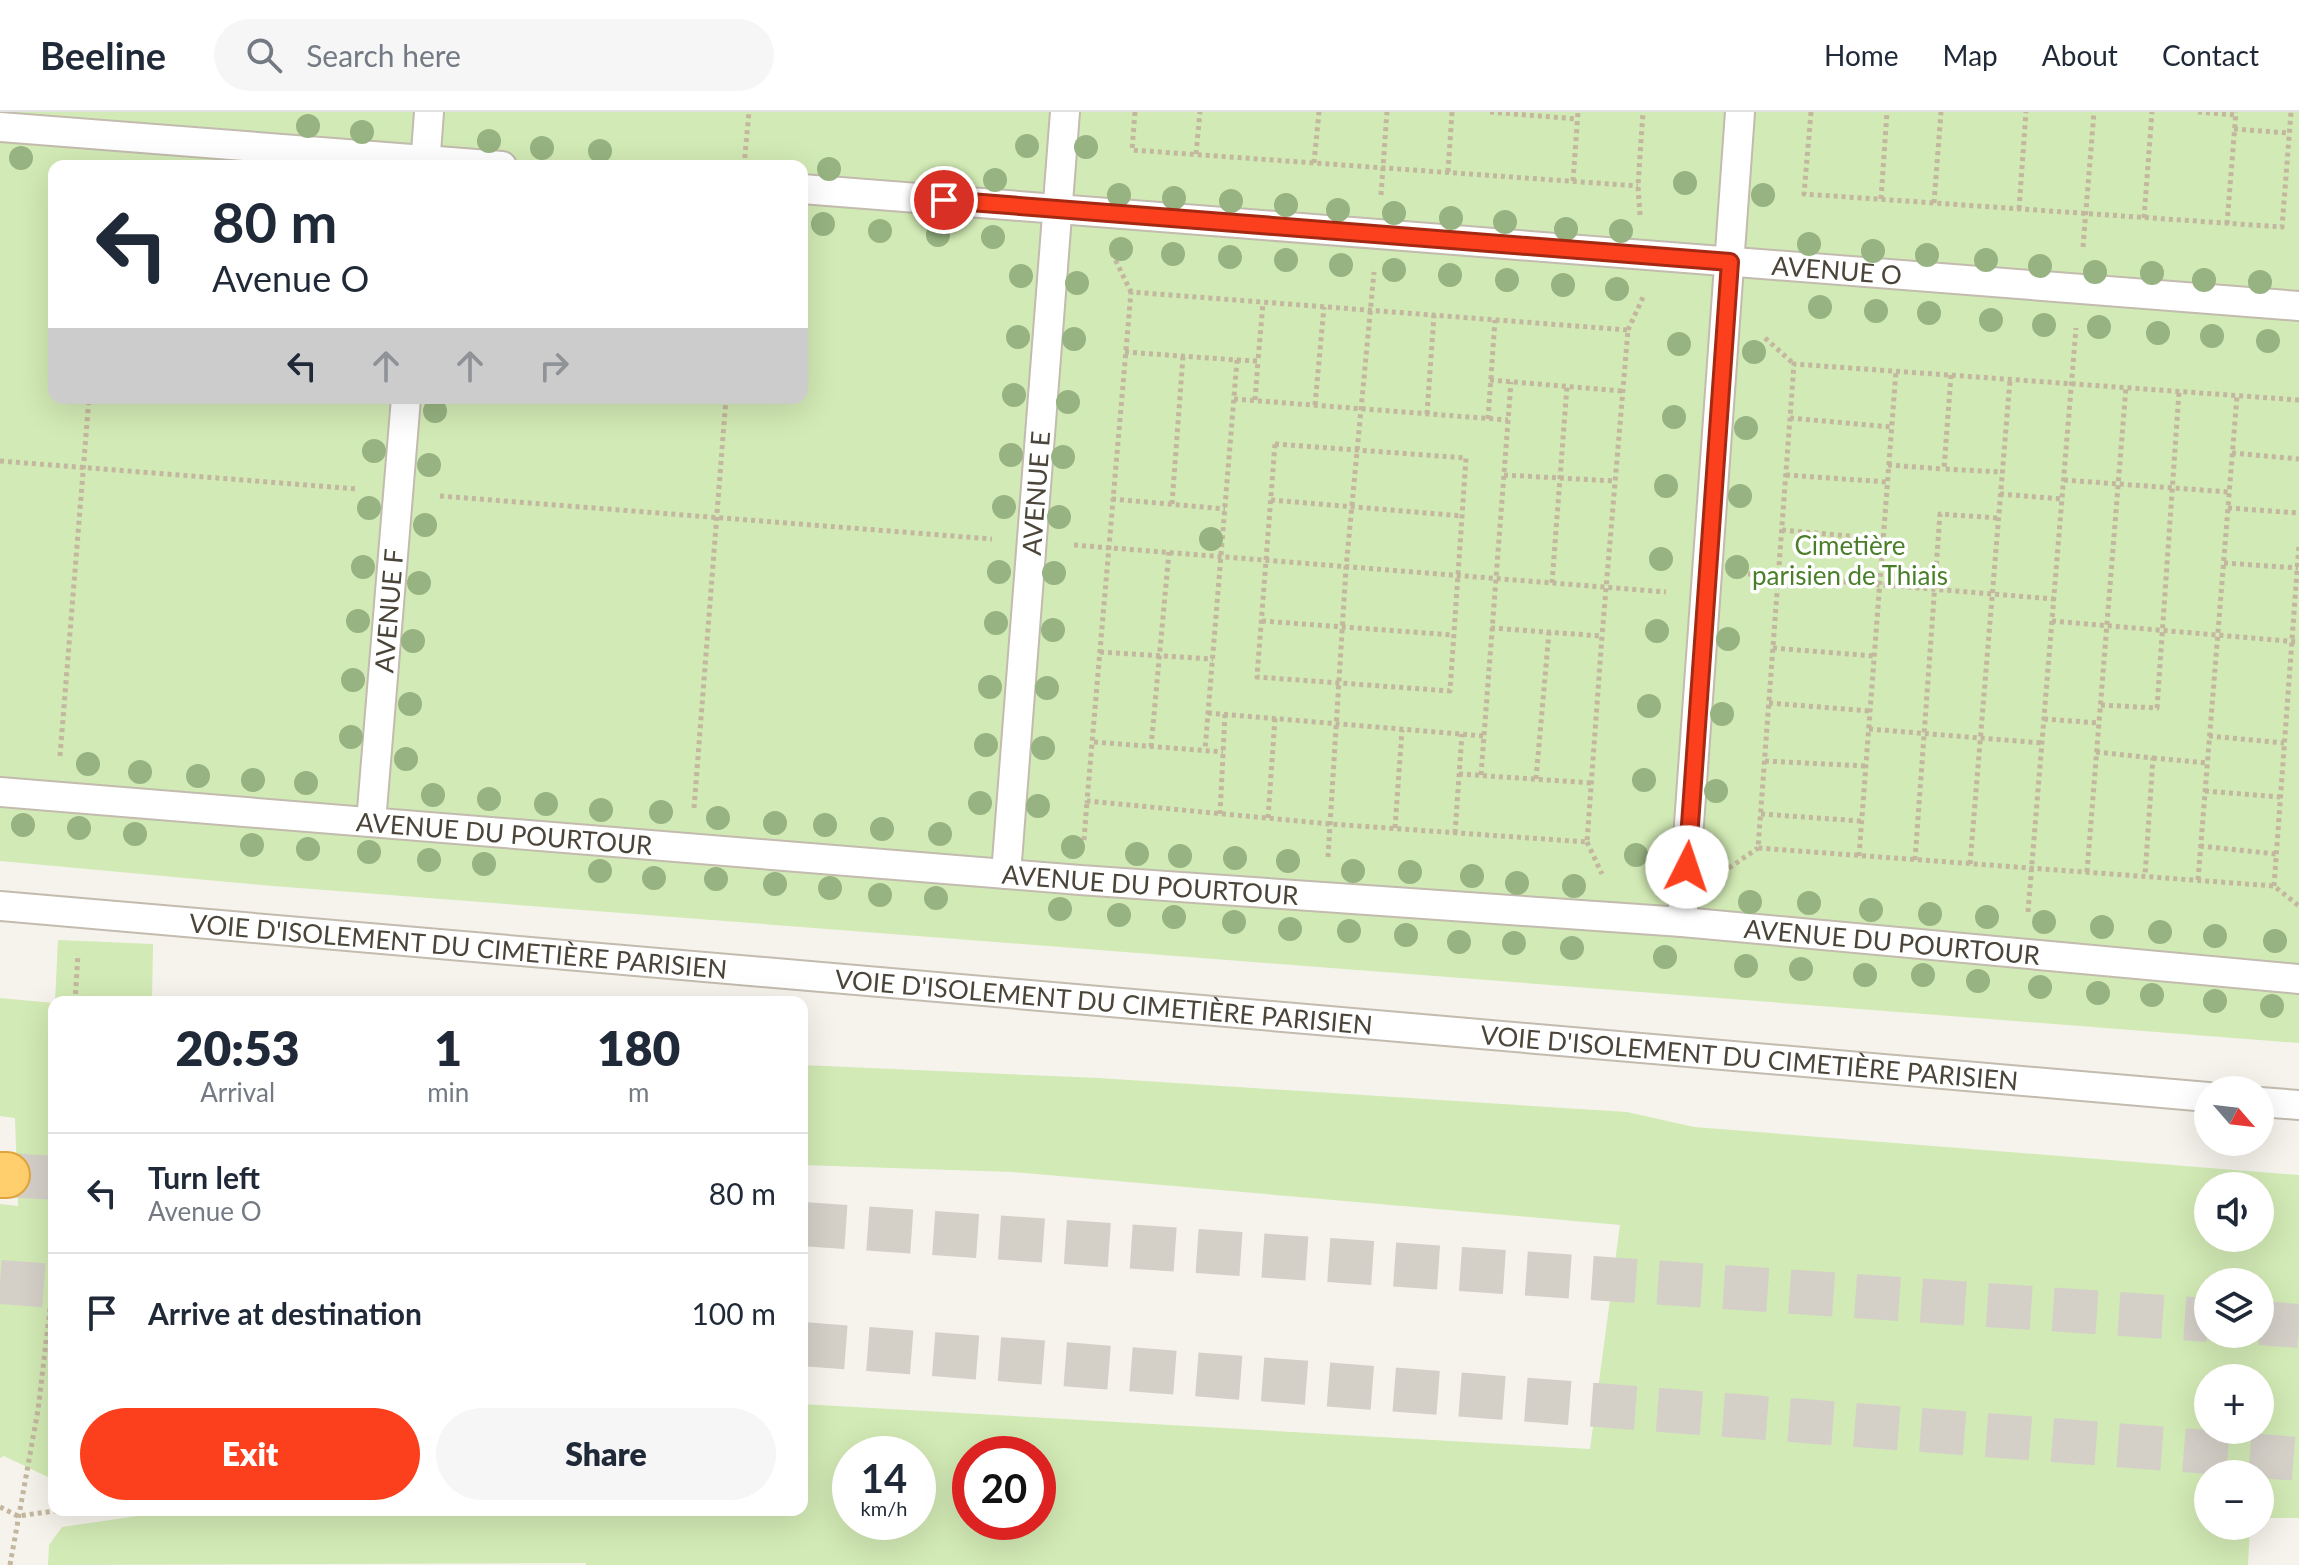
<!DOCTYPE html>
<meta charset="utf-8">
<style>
:root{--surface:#fff;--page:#f6f6f7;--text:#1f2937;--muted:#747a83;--line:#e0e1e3;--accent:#fc3f1d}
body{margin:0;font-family:Lato,sans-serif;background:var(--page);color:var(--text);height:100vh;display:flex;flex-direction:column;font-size:30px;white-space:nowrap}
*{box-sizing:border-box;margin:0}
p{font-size:26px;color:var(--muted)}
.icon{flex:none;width:44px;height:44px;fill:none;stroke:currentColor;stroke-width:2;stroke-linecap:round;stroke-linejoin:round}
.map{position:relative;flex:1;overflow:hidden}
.sheet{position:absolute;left:48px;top:884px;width:760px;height:520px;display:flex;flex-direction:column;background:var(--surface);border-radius:16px;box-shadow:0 8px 32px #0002}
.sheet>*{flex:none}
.hud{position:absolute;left:48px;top:48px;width:760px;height:244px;border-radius:16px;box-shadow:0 8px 32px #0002;background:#fff;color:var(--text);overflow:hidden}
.needle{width:52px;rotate:118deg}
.fabs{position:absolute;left:2194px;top:964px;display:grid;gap:16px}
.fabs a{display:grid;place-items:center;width:80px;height:80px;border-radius:50%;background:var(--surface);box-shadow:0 8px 32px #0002;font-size:40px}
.speed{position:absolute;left:832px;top:1324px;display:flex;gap:16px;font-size:40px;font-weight:700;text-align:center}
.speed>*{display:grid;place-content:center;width:104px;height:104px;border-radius:50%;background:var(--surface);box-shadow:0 8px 32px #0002;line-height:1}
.speed small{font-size:20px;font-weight:400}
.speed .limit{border:12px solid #d22;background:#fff;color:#111}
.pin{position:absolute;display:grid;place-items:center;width:68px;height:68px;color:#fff;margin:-34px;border:4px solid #fff;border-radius:50%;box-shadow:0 2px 8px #0007}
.me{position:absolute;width:88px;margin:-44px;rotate:4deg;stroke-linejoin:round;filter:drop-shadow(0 0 6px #0008)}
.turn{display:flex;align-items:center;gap:28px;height:168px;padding:0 32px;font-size:36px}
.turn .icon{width:104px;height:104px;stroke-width:2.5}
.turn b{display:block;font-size:56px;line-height:68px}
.lanes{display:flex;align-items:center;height:76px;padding:0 32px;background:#0003;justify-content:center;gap:40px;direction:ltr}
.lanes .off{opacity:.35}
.eta{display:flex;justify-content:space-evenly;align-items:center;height:136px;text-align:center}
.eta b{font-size:48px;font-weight:800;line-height:56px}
.primary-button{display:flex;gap:16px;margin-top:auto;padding:16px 32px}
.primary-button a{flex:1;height:92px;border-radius:48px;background:var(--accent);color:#fff;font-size:32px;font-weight:800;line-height:92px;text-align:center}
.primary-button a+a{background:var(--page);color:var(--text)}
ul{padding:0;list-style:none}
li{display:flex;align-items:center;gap:24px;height:120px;padding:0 32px;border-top:2px solid var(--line)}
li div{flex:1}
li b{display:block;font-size:30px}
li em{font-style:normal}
header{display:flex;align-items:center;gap:48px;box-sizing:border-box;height:112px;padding:0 40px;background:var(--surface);border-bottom:2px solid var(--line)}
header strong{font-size:38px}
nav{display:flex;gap:44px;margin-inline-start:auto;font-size:28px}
.search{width:560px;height:72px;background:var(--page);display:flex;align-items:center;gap:20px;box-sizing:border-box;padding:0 28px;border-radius:44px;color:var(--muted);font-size:30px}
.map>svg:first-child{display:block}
</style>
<header>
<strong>Beeline</strong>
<div class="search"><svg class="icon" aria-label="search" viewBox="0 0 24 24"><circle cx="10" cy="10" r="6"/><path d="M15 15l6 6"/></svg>Search here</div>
<nav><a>Home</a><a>Map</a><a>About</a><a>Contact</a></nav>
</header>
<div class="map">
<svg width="2299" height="1453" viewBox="0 0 2299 1453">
<rect width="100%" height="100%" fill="#f6f3ec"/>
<g fill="#d2eab5" fill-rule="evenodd">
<path d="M0,0h2299v931l-2026,-157 -273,-25zM54,54h748v232h-748z"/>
<polygon points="58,828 153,832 152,890 55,890"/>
<polygon points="0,886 54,891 54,1368 4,1344 0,1346 0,1092 18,1094 15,1006 0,1004"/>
<path d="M802,953l296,13 529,34 67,15 605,48v343h-39v-44h-52v52h42l-2,39h-1662v-2l-538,2 1,-20 13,-18 117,-17h623v-106l788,45 30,-224 -607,-53 -211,-7zM2208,1074h52v52h-52zM2208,1170h52v52h-52zM2208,1266h52v52h-52zM850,1342h68v68h-68zM970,1342h68v68h-68z"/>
</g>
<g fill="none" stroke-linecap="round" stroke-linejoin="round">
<g stroke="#d4d0c8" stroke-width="44" stroke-dasharray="44 22" stroke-linecap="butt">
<polyline points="7,1063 54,1066"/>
<polyline points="802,1112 2208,1208"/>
<polyline points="0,1170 54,1174"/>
<polyline points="2260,1211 2299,1214"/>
<polyline points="802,1232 2299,1347"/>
</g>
<defs>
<g id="lane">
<polyline points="0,15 502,54"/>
<polyline points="425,54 429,0"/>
<path id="s1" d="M802,77l1497,117"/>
<path id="s2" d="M0,680l1080,88 602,42 617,57"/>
<path id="s3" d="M371,710l35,-424"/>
<path id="s4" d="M1006,762l59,-762"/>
<path id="s5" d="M0,794l2208,191"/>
<polyline points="1682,810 1740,0"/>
<polyline points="2260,990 2299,993"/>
</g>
<polyline id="highway" points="0,1063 7,1063"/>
</defs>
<use href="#lane" stroke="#c2bbae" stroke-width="32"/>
<use href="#highway" stroke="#e0a43c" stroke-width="48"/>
<g stroke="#c4b79f" stroke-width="5" stroke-dasharray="4 4" stroke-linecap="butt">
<polyline points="1135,0 1132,38 1638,74"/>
<polyline points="1490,0 1577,7"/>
<polyline points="1811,0 1804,82 2282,115 2291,0"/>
<polyline points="2198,0 2236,3"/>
<polyline points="2234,17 2289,21"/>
<polyline points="1196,42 1200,0"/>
<polyline points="1314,51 1319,0"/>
<polyline points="744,54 749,0"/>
<polyline points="1448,60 1452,0"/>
<polyline points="1573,69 1578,0"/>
<polyline points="1381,83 1387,0"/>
<polyline points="1881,87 1887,0"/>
<polyline points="1934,91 1941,0"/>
<polyline points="2019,97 2026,0"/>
<polyline points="1640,103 1638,74 1643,0"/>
<polyline points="2144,106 2152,0"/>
<polyline points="2227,112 2236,0"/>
<polyline points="2083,135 2094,0"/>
<polyline points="1112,141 1131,180"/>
<polyline points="1628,218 1644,183"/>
<polyline points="1765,226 1794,252"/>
<polyline points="1125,240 1237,248 1205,638"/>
<polyline points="1237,248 1258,249 1263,191"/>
<polyline points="1951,263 1944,357 2002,360"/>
<polyline points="1490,268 1622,279"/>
<polyline points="1234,287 1508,308"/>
<polyline points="1255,288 1258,249"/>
<polyline points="2299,288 1794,252 1758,736 2274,774 2299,794"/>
<polyline points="1315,293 1324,195"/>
<polyline points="1427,302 1434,203"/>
<polyline points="1790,306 1891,315"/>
<polyline points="1488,307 1495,208"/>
<polygon points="1275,332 1466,346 1450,579 1257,565"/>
<polyline points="2232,341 2299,347"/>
<polyline points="0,349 358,377"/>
<polyline points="1888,353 1944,357"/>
<polyline points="1504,363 1615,369"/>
<polyline points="1786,363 1887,370"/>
<polyline points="2064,368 2229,380"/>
<polyline points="2000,382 2062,387"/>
<polyline points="440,384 992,427"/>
<polyline points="1112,387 1225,397"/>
<polyline points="1271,388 1462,404"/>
<polyline points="1172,392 1183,244"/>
<polyline points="2228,396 2299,401"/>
<polyline points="1782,418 1883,427"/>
<polyline points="1074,433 1666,480"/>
<polyline points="2224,451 2298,456"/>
<polyline points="1748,462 2054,487"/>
<polyline points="1552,471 1567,274"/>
<polyline points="1262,509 1453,523"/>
<polyline points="2052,509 2299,530"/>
<polyline points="1491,516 1602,524 1587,730 1330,712 1087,689 1131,180 1628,218 1602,524"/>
<polyline points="1773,536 1874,544"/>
<polyline points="1100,540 1213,547"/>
<polyline points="1769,591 1870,599"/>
<polyline points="2101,593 2157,596 2179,280"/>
<polyline points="1208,601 1484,624"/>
<polyline points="2044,607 2099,611"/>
<polyline points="1869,617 2042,631"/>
<polyline points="2209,624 2284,631"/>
<polyline points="1094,630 1223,640"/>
<polyline points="1151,635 1169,440"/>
<polyline points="2096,640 2153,646 2145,764"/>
<polyline points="60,644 89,286"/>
<polyline points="2153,646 2207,651"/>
<polyline points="1765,649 1866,654"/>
<polyline points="1459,662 1592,671"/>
<polyline points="1481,663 1511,270"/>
<polyline points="1536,667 1549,520"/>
<polyline points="2205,679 2280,685"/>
<polyline points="694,696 726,286"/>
<polyline points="1220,702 1225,602"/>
<polyline points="1761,702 1861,709"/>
<polyline points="1268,706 1275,606"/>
<polyline points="1395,716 1402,618"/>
<polyline points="1455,721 1462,622"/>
<polyline points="1084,728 1087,689"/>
<polyline points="1587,730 1602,762"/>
<polyline points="2200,734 2276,742"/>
<polyline points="1859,744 1896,259"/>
<polyline points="1328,745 1346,456 1374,160"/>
<polyline points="1915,748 1940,402 1998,406"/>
<polyline points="1970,752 2010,268"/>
<polyline points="1729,756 1758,736"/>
<polyline points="2087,760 2126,275"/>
<polyline points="2198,768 2237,284"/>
<polyline points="2274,774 2299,432"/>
<polyline points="2028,800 2076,216"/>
<polyline points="75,890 78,842"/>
<polyline points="0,1395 18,1404 62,1398"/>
<polyline points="10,1453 38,1298 54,1163"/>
</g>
<use href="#lane" stroke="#fff" stroke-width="28"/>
<use href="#highway" stroke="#ffcf6e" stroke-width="44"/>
</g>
<g fill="#97b381">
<circle cx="308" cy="14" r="12"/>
<circle cx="362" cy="20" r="12"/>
<circle cx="489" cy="29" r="12"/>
<circle cx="1027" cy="34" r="12"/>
<circle cx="1086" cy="35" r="12"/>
<circle cx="542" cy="36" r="12"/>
<circle cx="600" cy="39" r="12"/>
<circle cx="21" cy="46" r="12"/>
<circle cx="829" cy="57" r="12"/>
<circle cx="995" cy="68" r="12"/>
<circle cx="1685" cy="71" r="12"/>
<circle cx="1119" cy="83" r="12"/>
<circle cx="1763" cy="83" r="12"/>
<circle cx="1174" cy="86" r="12"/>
<circle cx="1231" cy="89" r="12"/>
<circle cx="1286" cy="93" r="12"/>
<circle cx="1338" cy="98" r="12"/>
<circle cx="1394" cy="101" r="12"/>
<circle cx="1451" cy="106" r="12"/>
<circle cx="1505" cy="110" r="12"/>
<circle cx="823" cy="112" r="12"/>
<circle cx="1566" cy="117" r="12"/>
<circle cx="880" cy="119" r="12"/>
<circle cx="1621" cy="119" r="12"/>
<circle cx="938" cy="123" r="12"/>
<circle cx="993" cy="125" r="12"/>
<circle cx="1809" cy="132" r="12"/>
<circle cx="1121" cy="137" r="12"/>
<circle cx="1873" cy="139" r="12"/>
<circle cx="1173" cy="142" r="12"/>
<circle cx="1927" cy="143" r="12"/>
<circle cx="1230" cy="145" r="12"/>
<circle cx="1286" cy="148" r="12"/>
<circle cx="1986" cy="148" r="12"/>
<circle cx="1341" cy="153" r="12"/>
<circle cx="2040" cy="154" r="12"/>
<circle cx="1394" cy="158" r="12"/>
<circle cx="2095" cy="160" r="12"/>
<circle cx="2152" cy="161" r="12"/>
<circle cx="1450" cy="163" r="12"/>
<circle cx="1021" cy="164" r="12"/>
<circle cx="1507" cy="168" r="12"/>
<circle cx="2204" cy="168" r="12"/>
<circle cx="2260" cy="170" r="12"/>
<circle cx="1077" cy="171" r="12"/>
<circle cx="1563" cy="173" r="12"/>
<circle cx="1617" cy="177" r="12"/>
<circle cx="1820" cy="195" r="12"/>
<circle cx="1876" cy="199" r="12"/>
<circle cx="1929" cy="201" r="12"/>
<circle cx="1991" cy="208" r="12"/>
<circle cx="2044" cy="213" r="12"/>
<circle cx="2099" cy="215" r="12"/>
<circle cx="2158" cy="221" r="12"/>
<circle cx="2212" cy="224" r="12"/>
<circle cx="1018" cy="225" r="12"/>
<circle cx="1074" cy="227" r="12"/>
<circle cx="2268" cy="229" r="12"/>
<circle cx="1679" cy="232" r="12"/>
<circle cx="1754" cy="240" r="12"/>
<circle cx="1014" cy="283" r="12"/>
<circle cx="1068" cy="290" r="12"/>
<circle cx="435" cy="299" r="12"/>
<circle cx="1674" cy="305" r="12"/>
<circle cx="1746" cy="316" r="12"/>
<circle cx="374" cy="339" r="12"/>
<circle cx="1011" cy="343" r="12"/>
<circle cx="1063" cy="345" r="12"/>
<circle cx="429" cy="353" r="12"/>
<circle cx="1666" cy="374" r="12"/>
<circle cx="1740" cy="384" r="12"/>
<circle cx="1004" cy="395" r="12"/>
<circle cx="369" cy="396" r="12"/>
<circle cx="1059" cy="405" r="12"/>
<circle cx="425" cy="413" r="12"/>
<circle cx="1211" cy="427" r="12"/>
<circle cx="1661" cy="447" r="12"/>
<circle cx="363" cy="455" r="12"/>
<circle cx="1737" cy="455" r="12"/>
<circle cx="999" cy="460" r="12"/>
<circle cx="1054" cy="461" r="12"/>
<circle cx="419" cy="471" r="12"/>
<circle cx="358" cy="509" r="12"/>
<circle cx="996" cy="511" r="12"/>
<circle cx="1053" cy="518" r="12"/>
<circle cx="1657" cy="519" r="12"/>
<circle cx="1728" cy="527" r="12"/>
<circle cx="413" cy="529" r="12"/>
<circle cx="353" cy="568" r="12"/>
<circle cx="990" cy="575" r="12"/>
<circle cx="1047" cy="576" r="12"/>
<circle cx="410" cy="592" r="12"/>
<circle cx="1649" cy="594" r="12"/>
<circle cx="1722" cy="602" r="12"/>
<circle cx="351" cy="625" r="12"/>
<circle cx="986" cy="633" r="12"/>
<circle cx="1043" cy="636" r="12"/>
<circle cx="406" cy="647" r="12"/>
<circle cx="88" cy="652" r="12"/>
<circle cx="140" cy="660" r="12"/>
<circle cx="198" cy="664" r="12"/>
<circle cx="253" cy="668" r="12"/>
<circle cx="1644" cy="668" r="12"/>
<circle cx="306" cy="671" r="12"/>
<circle cx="1716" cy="679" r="12"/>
<circle cx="433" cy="683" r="12"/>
<circle cx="489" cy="687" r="12"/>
<circle cx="980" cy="691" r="12"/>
<circle cx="546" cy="692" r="12"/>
<circle cx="1038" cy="694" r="12"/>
<circle cx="601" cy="698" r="12"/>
<circle cx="661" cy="700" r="12"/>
<circle cx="718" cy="706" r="12"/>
<circle cx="775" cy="711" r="12"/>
<circle cx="23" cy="713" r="12"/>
<circle cx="825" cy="713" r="12"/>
<circle cx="79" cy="716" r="12"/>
<circle cx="882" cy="717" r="12"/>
<circle cx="135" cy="722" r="12"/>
<circle cx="940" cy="722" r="12"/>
<circle cx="252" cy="733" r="12"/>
<circle cx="1073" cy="735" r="12"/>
<circle cx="308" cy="737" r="12"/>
<circle cx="369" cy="740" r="12"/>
<circle cx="1137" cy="742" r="12"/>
<circle cx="1636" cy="743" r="12"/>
<circle cx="1180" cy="744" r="12"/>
<circle cx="1235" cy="746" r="12"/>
<circle cx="429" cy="748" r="12"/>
<circle cx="1288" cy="749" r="12"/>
<circle cx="1709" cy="751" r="12"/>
<circle cx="484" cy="752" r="12"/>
<circle cx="600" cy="759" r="12"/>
<circle cx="1353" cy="759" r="12"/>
<circle cx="1410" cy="760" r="12"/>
<circle cx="1472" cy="764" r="12"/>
<circle cx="654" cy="766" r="12"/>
<circle cx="716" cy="767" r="12"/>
<circle cx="1517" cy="771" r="12"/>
<circle cx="775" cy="772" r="12"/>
<circle cx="1574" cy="774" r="12"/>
<circle cx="830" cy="776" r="12"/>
<circle cx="880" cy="783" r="12"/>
<circle cx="936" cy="786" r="12"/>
<circle cx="1750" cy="790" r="12"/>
<circle cx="1809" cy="791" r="12"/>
<circle cx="1060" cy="797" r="12"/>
<circle cx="1871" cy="798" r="12"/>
<circle cx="1930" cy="802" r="12"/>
<circle cx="1119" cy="803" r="12"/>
<circle cx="1174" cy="805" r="12"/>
<circle cx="1987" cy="805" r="12"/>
<circle cx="1234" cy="810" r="12"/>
<circle cx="2044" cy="810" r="12"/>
<circle cx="2102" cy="815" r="12"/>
<circle cx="1290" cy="817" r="12"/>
<circle cx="1349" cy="819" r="12"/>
<circle cx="2160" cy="820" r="12"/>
<circle cx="1406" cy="823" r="12"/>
<circle cx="2215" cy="824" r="12"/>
<circle cx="2275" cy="829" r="12"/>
<circle cx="1459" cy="830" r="12"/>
<circle cx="1514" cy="831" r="12"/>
<circle cx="1572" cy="836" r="12"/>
<circle cx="1665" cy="845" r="12"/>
<circle cx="1746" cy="854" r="12"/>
<circle cx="1801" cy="857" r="12"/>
<circle cx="1865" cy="863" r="12"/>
<circle cx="1923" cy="863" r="12"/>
<circle cx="1978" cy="869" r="12"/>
<circle cx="2040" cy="875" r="12"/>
<circle cx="2098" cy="881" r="12"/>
<circle cx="2152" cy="883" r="12"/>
<circle cx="2215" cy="889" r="12"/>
<circle cx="2272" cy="894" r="12"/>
</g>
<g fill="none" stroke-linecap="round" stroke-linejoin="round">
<defs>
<polyline id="route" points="944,88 1730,150 1687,755"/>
</defs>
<use href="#route" stroke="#a42913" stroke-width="20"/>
<use href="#route" stroke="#fc3f1d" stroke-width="14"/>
</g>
<g text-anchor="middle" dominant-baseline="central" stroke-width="7" stroke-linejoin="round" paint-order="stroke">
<g font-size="26" fill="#4b4439" stroke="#fff">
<text stroke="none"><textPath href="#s1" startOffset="1038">AVENUE O</textPath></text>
<text stroke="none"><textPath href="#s4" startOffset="382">AVENUE E</textPath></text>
<text stroke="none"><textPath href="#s3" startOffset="212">AVENUE F</textPath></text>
<text stroke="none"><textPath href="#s2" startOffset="506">AVENUE DU POURTOUR</textPath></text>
<text stroke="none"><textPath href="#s2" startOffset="1154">AVENUE DU POURTOUR</textPath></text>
<text stroke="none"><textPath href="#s2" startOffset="1898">AVENUE DU POURTOUR</textPath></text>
<text stroke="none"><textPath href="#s5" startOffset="460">VOIE D'ISOLEMENT DU CIMETIÈRE PARISIEN</textPath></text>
<text stroke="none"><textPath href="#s5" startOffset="1108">VOIE D'ISOLEMENT DU CIMETIÈRE PARISIEN</textPath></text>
<text stroke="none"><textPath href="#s5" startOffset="1756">VOIE D'ISOLEMENT DU CIMETIÈRE PARISIEN</textPath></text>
</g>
<g font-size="26" fill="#4a7f2a" stroke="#fff">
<text x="1850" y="433">Cimetière<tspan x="1850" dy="30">parisien de Thiais</tspan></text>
</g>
</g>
</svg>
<div class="fabs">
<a><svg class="needle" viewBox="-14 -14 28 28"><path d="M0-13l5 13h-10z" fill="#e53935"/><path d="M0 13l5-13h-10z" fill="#747a83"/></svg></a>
<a><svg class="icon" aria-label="sound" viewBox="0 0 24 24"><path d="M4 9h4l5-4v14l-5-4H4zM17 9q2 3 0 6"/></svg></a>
<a><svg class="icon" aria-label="layers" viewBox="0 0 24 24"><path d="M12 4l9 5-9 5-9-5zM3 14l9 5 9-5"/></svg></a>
<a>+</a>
<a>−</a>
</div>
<div class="speed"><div>14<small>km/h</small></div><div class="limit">20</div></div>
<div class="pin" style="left:944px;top:88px;background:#d93025"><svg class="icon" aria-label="arrive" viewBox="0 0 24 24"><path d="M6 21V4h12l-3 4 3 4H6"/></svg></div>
<svg class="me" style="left:1687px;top:755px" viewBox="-20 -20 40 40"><circle r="19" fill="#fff"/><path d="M0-13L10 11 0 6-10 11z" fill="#fc3f1d"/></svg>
<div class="hud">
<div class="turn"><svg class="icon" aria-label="left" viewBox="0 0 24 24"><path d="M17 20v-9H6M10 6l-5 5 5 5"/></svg><div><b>80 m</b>Avenue O</div></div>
<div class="lanes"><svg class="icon" aria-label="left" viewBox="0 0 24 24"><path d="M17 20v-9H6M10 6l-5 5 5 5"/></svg><svg class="icon off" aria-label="ahead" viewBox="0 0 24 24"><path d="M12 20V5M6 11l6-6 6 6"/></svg><svg class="icon off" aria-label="ahead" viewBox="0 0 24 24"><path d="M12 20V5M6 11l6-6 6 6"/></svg><svg class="icon off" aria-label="right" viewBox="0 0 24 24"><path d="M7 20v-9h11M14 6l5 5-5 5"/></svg></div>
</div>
<section class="sheet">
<div class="eta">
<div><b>20:53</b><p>Arrival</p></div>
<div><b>1</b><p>min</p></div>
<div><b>180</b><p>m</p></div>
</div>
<ul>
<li><svg class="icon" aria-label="left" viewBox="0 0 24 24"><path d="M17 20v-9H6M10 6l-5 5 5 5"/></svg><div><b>Turn left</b><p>Avenue O</p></div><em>80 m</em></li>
<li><svg class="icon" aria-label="arrive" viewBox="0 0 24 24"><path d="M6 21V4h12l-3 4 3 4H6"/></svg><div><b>Arrive at destination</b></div><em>100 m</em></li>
</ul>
<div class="primary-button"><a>Exit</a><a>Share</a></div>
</section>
</div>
